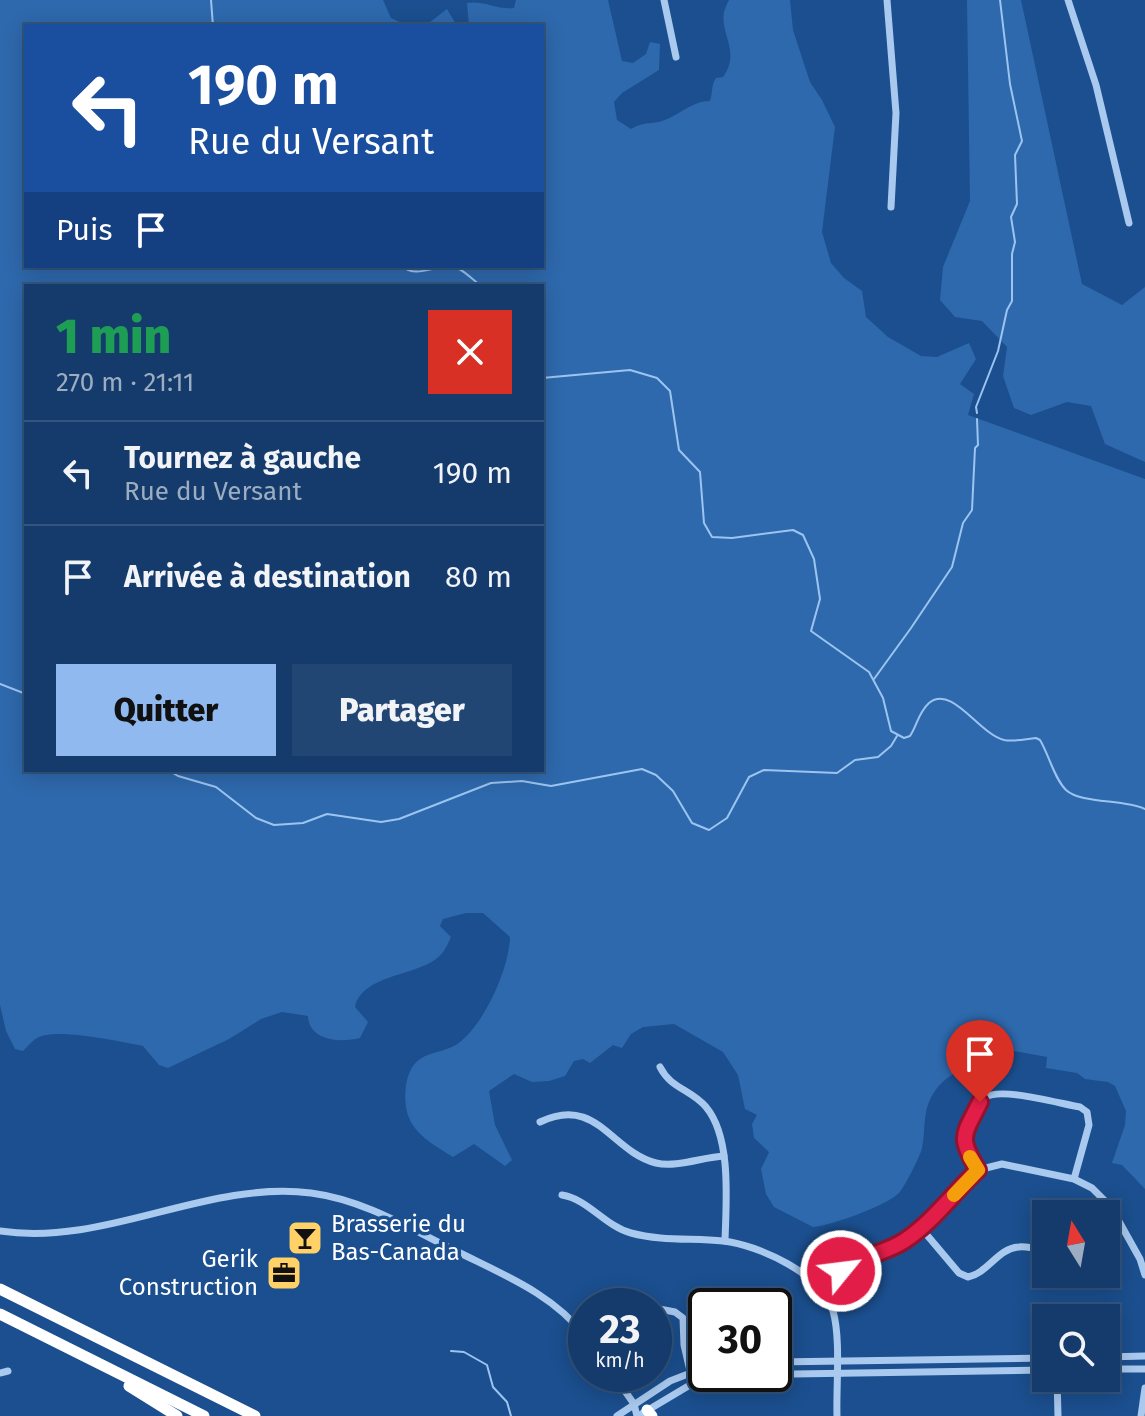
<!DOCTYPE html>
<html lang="fr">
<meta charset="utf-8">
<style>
:root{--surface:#143b6b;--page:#214673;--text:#f1f3f6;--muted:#9dadc1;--line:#33557e;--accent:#90b9f0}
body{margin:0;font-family:"Fira Sans",sans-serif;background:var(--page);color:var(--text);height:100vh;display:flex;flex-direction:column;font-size:30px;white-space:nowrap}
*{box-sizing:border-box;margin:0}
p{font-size:26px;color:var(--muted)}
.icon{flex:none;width:44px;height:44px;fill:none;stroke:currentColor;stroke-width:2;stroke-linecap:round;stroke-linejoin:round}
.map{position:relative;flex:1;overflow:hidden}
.drawer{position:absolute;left:24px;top:284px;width:520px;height:488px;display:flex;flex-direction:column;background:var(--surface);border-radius:0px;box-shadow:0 4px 20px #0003,0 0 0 2px var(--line)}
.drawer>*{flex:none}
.guide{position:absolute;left:24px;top:24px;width:520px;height:244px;border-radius:0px;box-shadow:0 4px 20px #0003,0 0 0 2px var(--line);background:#1a4fa0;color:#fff;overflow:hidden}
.needle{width:52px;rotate:349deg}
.controls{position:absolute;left:1032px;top:1200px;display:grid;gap:16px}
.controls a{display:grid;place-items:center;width:88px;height:88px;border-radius:0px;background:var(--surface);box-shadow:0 4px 20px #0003,0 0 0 2px var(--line);font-size:40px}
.speed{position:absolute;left:568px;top:1288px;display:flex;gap:16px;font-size:40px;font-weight:700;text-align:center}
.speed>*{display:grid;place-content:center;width:104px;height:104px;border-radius:50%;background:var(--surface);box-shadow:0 4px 20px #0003,0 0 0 2px var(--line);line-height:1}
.speed small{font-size:20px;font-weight:400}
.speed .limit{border:4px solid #111;border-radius:12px;background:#fff;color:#111}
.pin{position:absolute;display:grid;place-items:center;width:68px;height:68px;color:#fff;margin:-82px -34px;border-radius:50% 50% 50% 0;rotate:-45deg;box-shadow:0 0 8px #0007}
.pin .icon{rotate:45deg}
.me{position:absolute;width:88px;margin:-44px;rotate:61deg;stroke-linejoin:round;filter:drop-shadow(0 0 6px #0008)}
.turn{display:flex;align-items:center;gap:28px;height:168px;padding:0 32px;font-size:36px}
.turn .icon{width:104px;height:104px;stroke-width:2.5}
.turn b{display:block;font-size:56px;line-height:68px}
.then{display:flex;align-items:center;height:76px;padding:0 32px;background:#0003;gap:16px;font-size:30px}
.round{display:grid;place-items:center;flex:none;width:84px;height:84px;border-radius:0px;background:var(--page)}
.headline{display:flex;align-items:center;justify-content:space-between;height:136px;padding:0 32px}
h1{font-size:48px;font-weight:800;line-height:60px;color:#1e9e55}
.cta{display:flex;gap:16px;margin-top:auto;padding:16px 32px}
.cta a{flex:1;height:92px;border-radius:0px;background:var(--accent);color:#111;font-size:32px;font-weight:800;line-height:92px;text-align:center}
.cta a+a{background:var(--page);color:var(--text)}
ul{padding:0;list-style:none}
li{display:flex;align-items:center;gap:24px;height:104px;padding:0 32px;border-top:2px solid var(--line)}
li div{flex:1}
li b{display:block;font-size:30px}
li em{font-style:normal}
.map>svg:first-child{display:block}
</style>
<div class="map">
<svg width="1145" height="1416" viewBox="0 0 1145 1416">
<rect width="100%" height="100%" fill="#1b4f8f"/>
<g fill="#2e69ad" fill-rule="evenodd">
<path d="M0,0h383l8,18 17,8h-382v240h516v-240h-73l-2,-23c17,-3 30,7 47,5l2,-8h92l14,61 11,2 13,-9 4,-12 10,2 -1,26 -37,23 -8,9 3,18 14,9c14,-8 17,-4 31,-8 18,-6 30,-20 48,-20 3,-9 1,-16 6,-23l7,-1c18,-25 -3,-42 1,-65 1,-4 3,-8 5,-12h61l3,30 17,52 12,18 13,27 -13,105 9,31 13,15 18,13 4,26 22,20 33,19 16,1 32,-14 7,16 -16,25 14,10 -6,21 177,64v710l-23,-24 -10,-2 13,-38 1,-14 -11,-25 -7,-4 -23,-3 -8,-6 -31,-5 1,-11 -55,-10 -3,10c-21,9 -44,17 -56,37 -11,18 -7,35 -11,54 -2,9 -17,38 -23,45 -11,12 -69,33 -86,34l-39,-20 -8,-13 -5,-25 8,-17 -15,-14 -2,-14 5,-9 -12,-6 -7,-34 -15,-23 -49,-28 -31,3 -12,7 -9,14 -9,-3 -23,18 -7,-4 -9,2 -9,15 -16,5 -17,1 -18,-8 -25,17 6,34 17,35 -7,6 -31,-22 -21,13c-32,-20 -52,-31 -47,-72 2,-10 5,-20 14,-26 12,-8 30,-8 40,-17 25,-20 49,-73 50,-105l-27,-24h-17l-23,6 -3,7 11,11c-4,9 -7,16 -15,22 -22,17 -74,16 -81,48l13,15 -8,16c-19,5 -51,3 -52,-22l-26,-4 -21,7 -32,20 -61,29 -9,-3 -16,-19c-23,-4 -87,-19 -106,-8 -5,3 -10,9 -14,13l-8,-2 -9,-18 -6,-26zM26,286h516v484h-516z"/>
<polygon points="967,0 1021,0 1082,284 1122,305 1145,287 1145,462 1105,444 1091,406 1067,402 1031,415 1014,408 1003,376 1007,347 982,321 955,317 940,300 943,267 970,201"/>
<polygon points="447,9 457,26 425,26"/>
</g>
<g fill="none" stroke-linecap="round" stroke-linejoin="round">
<g stroke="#9cc4f0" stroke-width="2">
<polyline points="211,0 213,26"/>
<path d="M401,266c19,15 38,-6 58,3 8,4 15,12 22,17"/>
<path d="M542,378l88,-8 27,8 13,13 9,59 21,22 4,51 8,14 20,1 61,-8 10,5 11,24 6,40 -9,32 58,41 14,26 8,33 13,7 6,-2c7,-10 8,-23 19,-33 23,-19 50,31 75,37 10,2 21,-1 32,-2l4,2c9,15 14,38 26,50 15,14 58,9 79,19"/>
<polyline points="977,413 976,407 998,351 1007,310 1012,301 1012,254 1015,242 1011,217 1017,204 1015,155 1022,141 1010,84 1000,0"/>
<polyline points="874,679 911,628 952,567 963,523 972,510 975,448 978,445 977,419"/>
<polyline points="0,684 26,694"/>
<polyline points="168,770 178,776 216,787 256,818 274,825 303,823 327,814 381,822 399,819 491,783 522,781 551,786 642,769 656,775 673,791 692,823 709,830 727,818 749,777 764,770 837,773 855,760 878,757 891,746 897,736"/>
<polyline points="451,1351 464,1352 487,1365 493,1387 507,1402 511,1416"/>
</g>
<g stroke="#a9c9ee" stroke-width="7">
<polyline points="664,0 676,57"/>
<polyline points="887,0 896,113 891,207"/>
<polyline points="1068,0 1096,85 1129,223"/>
<path d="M660,1067c11,22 31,22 46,40 26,31 20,96 19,134"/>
<path d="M540,1122c57,-27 70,29 116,41 20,5 47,-6 68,-7"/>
<path d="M978,1170c-14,-23 -18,-27 -6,-52 4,-7 7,-17 14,-21 15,-10 75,7 94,10l7,5 2,13 -15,54"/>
<path d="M562,1195c26,4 43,31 69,38 30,8 61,5 92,8 36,4 99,33 110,70 8,28 3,75 4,105"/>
<path d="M921,1228l38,45 9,4c20,-4 30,-29 51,-30 9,-1 18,2 27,4"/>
<path d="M0,1231c106,16 205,-51 311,-38 53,7 98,35 145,58 48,24 97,43 130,86"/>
<polyline points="819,1288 857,1259 907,1239 939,1212 978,1170 1002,1164 1074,1179 1092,1188 1111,1207 1140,1259 1145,1275"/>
<polyline points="621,1306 641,1306"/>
<polyline points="654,1308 675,1312 683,1318 684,1345 690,1371"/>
<polyline points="1106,1357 1145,1356"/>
<polyline points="774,1362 1046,1358"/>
<polyline points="1106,1369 1145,1369"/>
<polyline points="0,1373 8,1371"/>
<polyline points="613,1374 634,1404 637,1416"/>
<polyline points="1057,1378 1058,1416"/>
<polyline points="617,1416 670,1381 706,1367"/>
<polyline points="638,1416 690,1385 731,1375 1046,1370"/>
<polyline points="1141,1416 1145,1388"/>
</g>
<g stroke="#fff" stroke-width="11">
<polyline points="0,1289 255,1416"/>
<polyline points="0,1314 204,1416"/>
<polyline points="129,1386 177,1416"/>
<polyline points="647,1410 652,1416"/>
</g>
</g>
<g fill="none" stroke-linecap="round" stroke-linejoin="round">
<defs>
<path id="route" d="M841,1271c23,-17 43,-17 63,-30 29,-19 49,-48 74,-71 -21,-34 -14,-35 2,-68"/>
</defs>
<use href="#route" stroke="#92132f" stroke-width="20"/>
<use href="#route" stroke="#e11d48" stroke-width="14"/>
<polyline stroke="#f59e0b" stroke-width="14" points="954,1195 978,1170 970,1157"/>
</g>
<defs>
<symbol id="bar-square" viewBox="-11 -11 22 22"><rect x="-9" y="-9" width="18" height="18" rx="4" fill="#ffd166" stroke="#1b4f8f"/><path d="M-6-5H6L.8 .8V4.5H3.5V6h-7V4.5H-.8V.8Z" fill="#111"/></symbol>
<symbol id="office-square" viewBox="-11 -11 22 22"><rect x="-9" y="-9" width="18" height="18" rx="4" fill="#ffd166" stroke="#1b4f8f"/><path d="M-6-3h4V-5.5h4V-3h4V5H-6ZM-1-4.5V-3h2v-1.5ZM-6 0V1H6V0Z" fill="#111"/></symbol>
</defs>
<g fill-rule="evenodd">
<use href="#bar-square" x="285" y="1218" width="40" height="40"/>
<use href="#office-square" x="264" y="1253" width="40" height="40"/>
</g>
<g text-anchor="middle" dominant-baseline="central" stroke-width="7" stroke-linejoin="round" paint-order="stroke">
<g font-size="24" fill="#fff" stroke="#1b4f8f" text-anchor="start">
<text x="331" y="1224">Brasserie du<tspan x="331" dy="28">Bas-Canada</tspan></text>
<text x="258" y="1259" text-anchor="end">Gerik<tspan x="258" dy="28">Construction</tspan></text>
</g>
</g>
</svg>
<div class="controls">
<a><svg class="needle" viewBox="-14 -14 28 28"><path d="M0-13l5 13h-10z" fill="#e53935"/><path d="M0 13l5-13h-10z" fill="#9dadc1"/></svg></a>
<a><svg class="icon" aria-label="search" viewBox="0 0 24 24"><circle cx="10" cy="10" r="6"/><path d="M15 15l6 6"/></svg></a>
</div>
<div class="speed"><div>23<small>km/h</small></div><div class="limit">30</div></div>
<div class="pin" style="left:980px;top:1102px;background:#d93025"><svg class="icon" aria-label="arrive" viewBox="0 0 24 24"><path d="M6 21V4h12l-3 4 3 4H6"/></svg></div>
<svg class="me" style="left:841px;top:1271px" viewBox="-20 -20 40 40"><circle r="17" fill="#e11d48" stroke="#fff" stroke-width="3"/><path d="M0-11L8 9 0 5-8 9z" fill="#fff"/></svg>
<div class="guide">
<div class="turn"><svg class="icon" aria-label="left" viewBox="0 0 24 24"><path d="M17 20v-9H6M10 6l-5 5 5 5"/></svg><div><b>190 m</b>Rue du Versant</div></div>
<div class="then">Puis<svg class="icon" aria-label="arrive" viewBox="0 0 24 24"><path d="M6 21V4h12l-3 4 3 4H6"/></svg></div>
</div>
<section class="drawer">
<div class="headline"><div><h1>1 min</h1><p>270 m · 21:11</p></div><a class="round" style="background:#d93025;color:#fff"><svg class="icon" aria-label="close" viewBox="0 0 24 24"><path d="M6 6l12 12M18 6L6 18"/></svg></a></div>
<ul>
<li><svg class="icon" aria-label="left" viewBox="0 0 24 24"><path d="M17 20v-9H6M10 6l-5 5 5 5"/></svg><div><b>Tournez à gauche</b><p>Rue du Versant</p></div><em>190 m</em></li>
<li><svg class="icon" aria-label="arrive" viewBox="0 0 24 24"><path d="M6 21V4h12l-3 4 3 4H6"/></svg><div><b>Arrivée à destination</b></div><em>80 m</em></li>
</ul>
<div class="cta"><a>Quitter</a><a>Partager</a></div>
</section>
</div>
